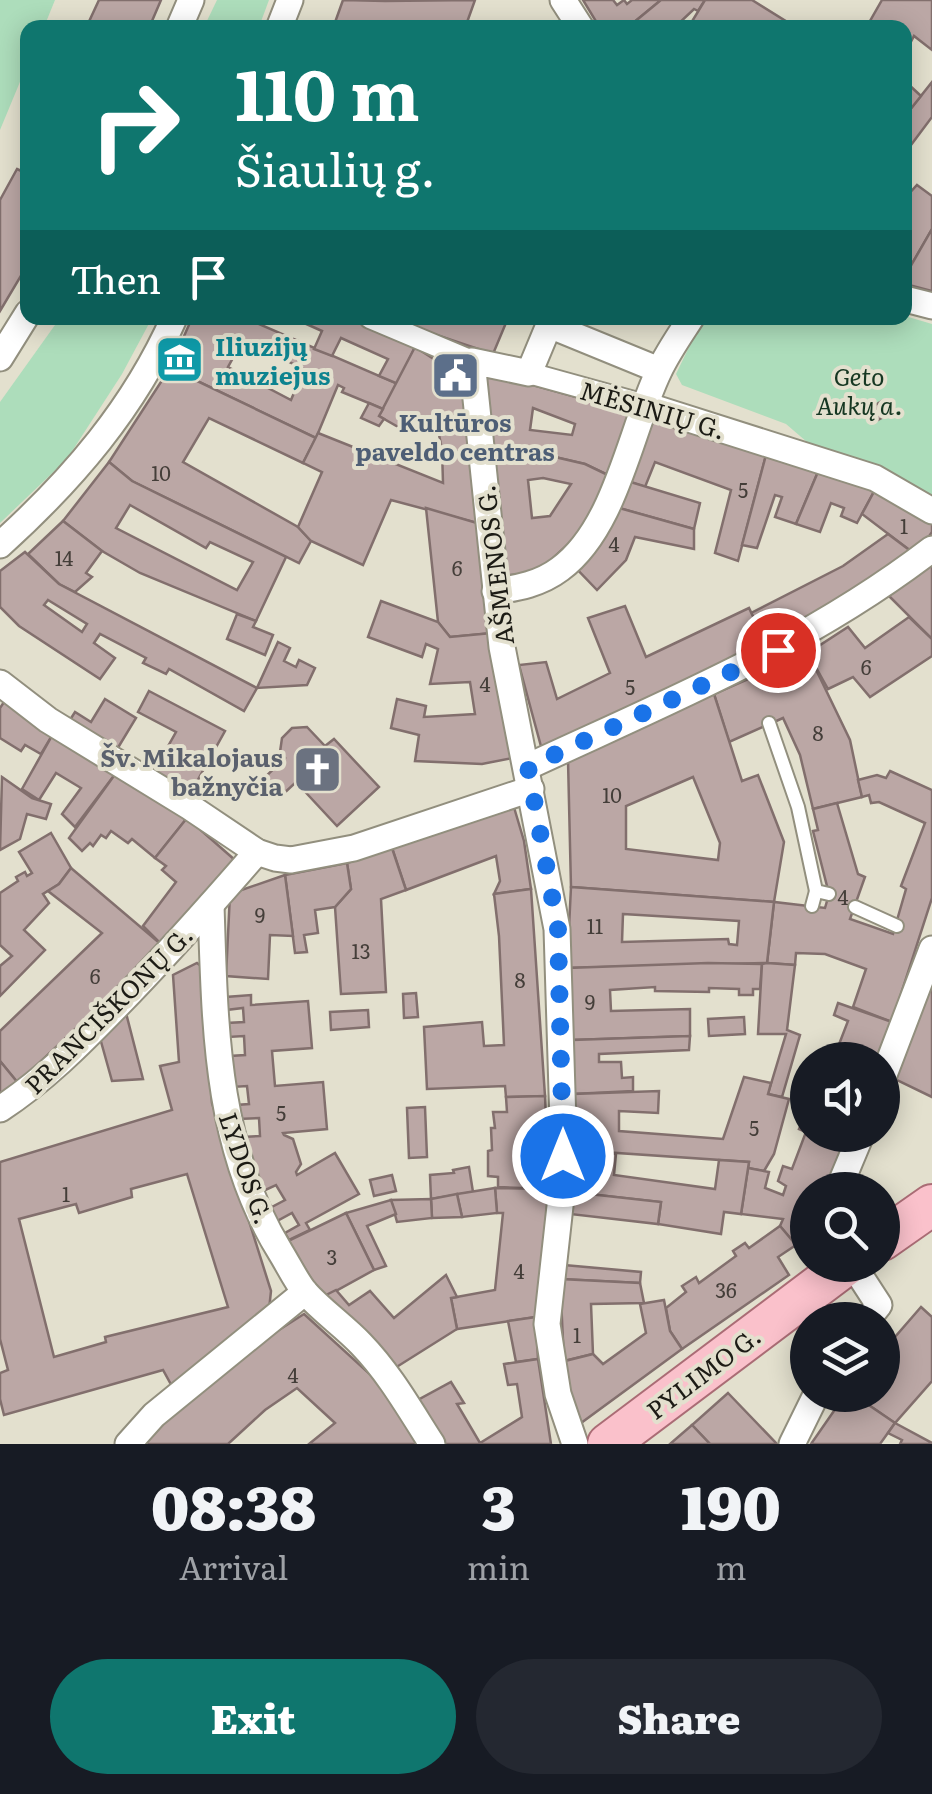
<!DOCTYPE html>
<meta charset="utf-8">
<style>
:root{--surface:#171b24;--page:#242831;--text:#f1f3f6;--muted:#9ea1a6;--accent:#0f766e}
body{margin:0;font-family:Literata,serif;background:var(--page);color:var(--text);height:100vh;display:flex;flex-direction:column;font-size:38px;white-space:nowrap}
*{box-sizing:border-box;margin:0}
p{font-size:32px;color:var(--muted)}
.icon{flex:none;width:55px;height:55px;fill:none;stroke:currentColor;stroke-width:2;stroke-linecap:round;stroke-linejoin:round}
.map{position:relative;height:1444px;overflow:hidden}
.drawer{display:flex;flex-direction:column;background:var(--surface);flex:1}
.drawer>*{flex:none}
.hud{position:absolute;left:20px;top:20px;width:892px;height:305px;border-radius:20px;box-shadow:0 5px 25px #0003;background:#0f766e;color:#fff;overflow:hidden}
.controls{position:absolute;left:790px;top:1042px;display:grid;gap:20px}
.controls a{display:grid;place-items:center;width:110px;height:110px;border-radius:50%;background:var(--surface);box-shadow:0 5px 25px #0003;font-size:50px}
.pin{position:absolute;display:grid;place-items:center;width:85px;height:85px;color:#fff;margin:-42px;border:5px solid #fff;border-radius:50%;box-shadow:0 2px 10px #0007}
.me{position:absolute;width:110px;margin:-55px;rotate:0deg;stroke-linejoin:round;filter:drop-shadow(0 0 8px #0008)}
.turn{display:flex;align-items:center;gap:35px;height:210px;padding:0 50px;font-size:45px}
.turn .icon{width:130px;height:130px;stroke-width:2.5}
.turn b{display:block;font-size:70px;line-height:85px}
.then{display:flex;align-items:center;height:95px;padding:0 50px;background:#0003;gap:20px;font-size:38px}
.eta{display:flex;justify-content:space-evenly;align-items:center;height:170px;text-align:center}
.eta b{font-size:60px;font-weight:800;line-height:70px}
.action{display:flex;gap:20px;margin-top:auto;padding:20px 50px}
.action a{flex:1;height:115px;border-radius:60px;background:var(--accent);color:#fff;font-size:40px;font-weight:800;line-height:115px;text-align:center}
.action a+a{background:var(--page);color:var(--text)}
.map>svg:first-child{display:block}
</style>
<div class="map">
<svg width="932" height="1444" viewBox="0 0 932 1444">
<rect width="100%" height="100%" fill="#e3e0ce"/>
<g fill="#adddbb">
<polygon points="0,0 55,0 44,27 28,28 27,65 0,130"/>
<polygon points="217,0 269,0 259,27 204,27"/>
<polygon points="905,316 932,324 932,497 814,448 786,424 682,385 676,374 703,318"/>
<polygon points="60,318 152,318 122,374 67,459 0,523 0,402"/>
</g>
<g fill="#bba7a5" stroke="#826f6d" stroke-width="2.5" fill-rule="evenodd">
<polygon points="99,0 161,0 149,28 86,28"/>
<polygon points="343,0 385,1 475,0 465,28 333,28"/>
<polygon points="583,0 613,0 617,5 624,0 627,4 632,0 661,0 627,28 600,28"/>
<polygon points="661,0 705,0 698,11 694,9 674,28 627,28"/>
<polygon points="705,0 752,0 797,28 688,28"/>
<polygon points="882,0 932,0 932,50 914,36 905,53 905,28 866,28"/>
<polygon points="932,82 932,117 905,153 905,116"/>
<polygon points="907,83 921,96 905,116 905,86"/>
<polygon points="17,169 28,174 28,264 0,311 0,200"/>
<polygon points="917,185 932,196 932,229 905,276 905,198"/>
<polygon points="932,229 932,291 905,284 905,276"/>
<path d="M192,318h53l153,66 -15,25 -41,-17 2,-4 -6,-3 -22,53 -146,-70zM243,340l61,29 -13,31 -63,-33z"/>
<polygon points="293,318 353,318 415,347 398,384 379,376 388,359 341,338 332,356 314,349 322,331"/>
<polygon points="386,318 461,318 476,323 478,318 508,318 493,354"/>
<polygon points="415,347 460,376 472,454 442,449 439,435 402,424 400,428 379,416"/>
<polygon points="170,368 316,438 303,463 209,418 183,462 298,527 311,541 299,563 132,481 109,462"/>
<path d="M486,372l148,41 -24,63 -25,-12 -43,-10h-53zM533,408l42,16 -3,11 -42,-5z"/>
<polygon points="882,401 889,414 874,422 867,410"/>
<polygon points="369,403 383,409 379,416 384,419 379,426 361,418"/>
<polygon points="647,415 766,455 738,561 715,553 731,490 655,462 645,487 624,480"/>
<polygon points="318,433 443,483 442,449 472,454 477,523 391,500 363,565 311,541 298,527 322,472 303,463"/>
<path d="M489,454h53l43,10 25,12 -33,60 -40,37 -37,3zM543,478l28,6 -21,32 -18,2 -4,-38z"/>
<polygon points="766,455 820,467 796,524 775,517 782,497 775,495 757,548 742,545"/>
<path d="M109,462l23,19 154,76 -30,64 -116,-48 -38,-22 -39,-30zM130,505l76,43 4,-6 43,20 -16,28 -121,-62z"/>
<polygon points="820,467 877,486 857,523 841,516 844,508 831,503 820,532 796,524"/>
<polygon points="624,480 700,503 694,529 612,506"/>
<polygon points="877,486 932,518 932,532 916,555 862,514"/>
<polygon points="612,506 694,529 694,549 635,537 626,560 597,590 574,566"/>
<polygon points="426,508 477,523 492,633 450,637 438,622"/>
<polygon points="63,521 102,551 86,573 92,577 75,592 59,584 28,554"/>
<polygon points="888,534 916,555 766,644 751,613 843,566"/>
<path d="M25,552l34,32 198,104 -13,23 -75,-42 -3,5 -23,-11 3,-5 -46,-24 -6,9 21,15 -15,21 -81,-53 -19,-19v-36zM48,600l39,24 -5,8 -38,-27z"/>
<polygon points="932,560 932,639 889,596"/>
<polygon points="381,601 438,622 450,637 492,633 512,758 482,764 415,761 419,735 391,728 397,699 426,706 424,717 475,714 470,682 430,684 438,649 426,644 422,657 368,637"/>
<polygon points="625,606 646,657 749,608 766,644 542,750 519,665 546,662 557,699 610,673 588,618"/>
<polygon points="237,614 256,621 253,627 273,635 265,655 227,639"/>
<polygon points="909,617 932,639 932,656 870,697 853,677 828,689 808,653 848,627 865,648"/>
<polygon points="278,642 290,648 284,661 296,667 299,660 315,668 307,685 257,688"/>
<polygon points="808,653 850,740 862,797 813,809 800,755 783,718 729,742 714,694"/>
<polygon points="149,691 225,731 190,794 153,773 176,732 138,712"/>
<path d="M714,694l28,87 16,-6 26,67 -10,60 -203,-15 -3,-127zM693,777l27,66 -2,17 -92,-11v-43z"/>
<polygon points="6,699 53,734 41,754 25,745 21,751 0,738 0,708"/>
<polygon points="105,699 136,718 116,751 68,723 75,712 91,722"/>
<polygon points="307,727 325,746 334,739 379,787 337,826 296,782 279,798 262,780 285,758 280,752 282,738 292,728"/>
<polygon points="53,734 116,773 75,827 62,814 81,788 56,773 39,800 22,789"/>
<polygon points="890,771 932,790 932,898 892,1022 853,1007 866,969 825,954 796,953 795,965 767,963 774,902 825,908 829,894 813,831 818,830 813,809 837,803 858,874 865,877 850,919 893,934 906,889 901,886 925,823 879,802 871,803 869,795 862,797 858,780 877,775 886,778"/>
<polygon points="116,773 187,818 155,858 132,839 128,843 111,831 106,838 101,835 93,846 90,843 82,851 69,838"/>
<polygon points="2,777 32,798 51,804 46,819 27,814 20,839 0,850"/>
<polygon points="513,804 524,841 531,889 494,894 500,881 496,856 406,890 392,848"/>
<polygon points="187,818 236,861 165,948 143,926 176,882 162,870 166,866 155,858"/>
<polygon points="51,833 71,868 59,884 43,894 49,903 24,930 45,950 0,996 0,966 12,956 0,945 0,893 18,881 16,877 25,872 27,876 32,873 19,852"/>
<polygon points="392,848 406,890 381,899 386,992 341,994 335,907 351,889 347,863"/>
<polygon points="347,863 351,889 335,907 315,910 318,933 304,935 307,952 295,953 285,875"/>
<polygon points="71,868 163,946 18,1083 0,1061 0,1031 102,933 48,891 59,884"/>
<polygon points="285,875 293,936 270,935 268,979 226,976 230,894"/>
<path d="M571,887l203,15 -7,61 -200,5zM623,914l116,7 -2,24 -8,-1 -1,-5 -106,3z"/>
<polygon points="531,889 545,1096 506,1097 505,1086 427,1089 424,1027 482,1022 484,1046 504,1045 499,936 494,894"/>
<path d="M197,963l8,6 7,134 59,188 -2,19 -96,78 -10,-18 -159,45 -4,-16v-26l8,-3 -8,-31v-177l172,-52 -12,-44 19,-4 -6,-87zM187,1174l41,133 -123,30 1,5 -52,15 -35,-138 57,-15 3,9 53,-16 -1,-8z"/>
<polygon points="708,963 762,964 760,989 753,989 753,995 739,995 739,989 709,988 709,992 655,991 655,987 610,990 611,1011 690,1009 690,1036 572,1040 567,968"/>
<polygon points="767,963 795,965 787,1030 800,1035 782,1097 768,1094 786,1034 758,1034 762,964"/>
<polygon points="932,972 932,1097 893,1078"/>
<polygon points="416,993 418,1017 404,1018 403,994"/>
<polygon points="251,995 251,1005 308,1001 312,1048 272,1051 275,1086 323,1082 327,1129 283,1133 284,1135 293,1139 301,1164 296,1172 297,1175 335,1153 359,1194 306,1223 310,1230 289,1240 285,1233 299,1225 292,1213 277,1221 270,1208 285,1200 276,1185 261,1192 243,1137 260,1136 259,1118 238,1119 236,1105 249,1104 247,1086 232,1087 230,1056 245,1055 244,1036 228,1037 227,1023 244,1022 243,1008 226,1010 226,997"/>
<polygon points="838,1003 892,1022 877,1060 833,1060 848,1021 834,1015"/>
<polygon points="368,1010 369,1027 331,1030 330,1012"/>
<polygon points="126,1013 143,1079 112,1081 100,1038"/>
<polygon points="744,1017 745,1034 709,1036 708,1019"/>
<polygon points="690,1036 689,1050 599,1054 599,1062 621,1062 622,1078 633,1077 633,1091 573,1094 572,1040"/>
<polygon points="0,1061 18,1083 0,1096"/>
<polygon points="744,1077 771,1083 768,1094 789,1099 774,1154 764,1171 748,1168 749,1162 574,1150 573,1094 659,1091 658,1113 619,1111 619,1131 723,1139"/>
<polygon points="545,1096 549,1189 498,1187 498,1177 488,1176 488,1151 492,1150 491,1128 495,1128 493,1112 507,1112 506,1097"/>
<polygon points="425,1107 427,1157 409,1158 407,1108"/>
<polygon points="805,1115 808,1116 808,1135 847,1135 825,1190 808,1190 808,1235 796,1245 780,1226 783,1219 741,1214 748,1168 769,1172 765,1188 783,1195 786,1186 778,1181 783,1166 792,1169 806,1132 799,1129"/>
<polygon points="574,1150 616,1154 614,1175 715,1189 719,1160 749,1162 741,1214 724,1212 721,1234 658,1224 661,1202 571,1192"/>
<polygon points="469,1167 473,1192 431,1199 430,1175 454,1173 453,1170"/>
<polygon points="392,1175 396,1191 374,1196 370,1180"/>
<polygon points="495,1188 549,1189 536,1317 457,1329 451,1298 495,1290 503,1213 497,1213"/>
<polygon points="495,1188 497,1213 462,1217 457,1194"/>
<polygon points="571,1192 661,1202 658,1224 570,1214"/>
<polygon points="457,1194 462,1217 432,1218 431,1199"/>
<polygon points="431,1199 432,1218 397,1222 391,1200"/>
<polygon points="391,1200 396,1214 367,1226 386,1266 374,1270 346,1213"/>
<polygon points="346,1213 374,1270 323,1298 288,1241"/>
<polygon points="780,1226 796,1245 778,1257 789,1275 682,1349 670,1331 666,1308 686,1292 682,1286 696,1277 699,1283 736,1256 733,1251 745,1243 749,1248"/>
<polygon points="564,1265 641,1272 640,1283 560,1279"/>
<polygon points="446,1275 457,1297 451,1298 457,1329 395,1368 326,1295 336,1290 349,1305 370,1291 394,1318"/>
<polygon points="560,1279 640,1283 644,1303 591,1304 593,1354 564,1361"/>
<polygon points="664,1300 670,1331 682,1349 581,1423 567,1391 561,1362 593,1354 603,1364 646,1333 640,1304"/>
<polygon points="921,1307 932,1317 932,1381 895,1423 854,1395 882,1395 882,1352"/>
<polygon points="304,1314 384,1387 420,1444 309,1444 335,1423 297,1388 265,1410 228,1444 142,1444 230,1361"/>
<polygon points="536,1317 538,1359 516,1362 508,1321"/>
<polygon points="538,1359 551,1444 445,1444 416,1401 451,1382 464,1403 457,1404 480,1443 522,1417 517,1384 508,1385 504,1364"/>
<polygon points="728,1393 777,1444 710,1444 692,1425"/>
<polygon points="845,1395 854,1395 895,1423 880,1444 811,1444"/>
<polygon points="895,1423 932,1443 932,1444 900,1444 902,1440 888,1433"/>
<polygon points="692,1425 710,1444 670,1444"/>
</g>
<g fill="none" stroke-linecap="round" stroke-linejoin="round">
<defs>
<g id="service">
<polyline points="769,723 798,807 816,891 829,894"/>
<polyline points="812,906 816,891"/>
<polyline points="855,907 897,926"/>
</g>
<g id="pedestrian">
<polyline points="370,318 472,361"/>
<polyline points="529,373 645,405"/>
</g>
<g id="minor">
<polyline points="563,0 581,28"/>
<polyline points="179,28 191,0"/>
<polyline points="279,28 290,0"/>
<polyline points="905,299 932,306"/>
<polyline points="0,358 28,313"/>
<polyline points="645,405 875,478 932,511"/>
<path d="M0,545c73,-66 134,-137 174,-227"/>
<path d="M495,591c23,-3 45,-7 65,-22 56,-41 70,-138 99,-198 9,-19 21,-36 32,-53"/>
<polyline points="0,683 48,720 190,807 257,852 275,858 291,860 354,848 531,789"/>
<path d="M527,767c142,-66 280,-122 405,-218"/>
<path d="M211,905c4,121 4,242 70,348 8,13 15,28 24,39 17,19 39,34 56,52 29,30 49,66 71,100"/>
<polyline points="882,1080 932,949"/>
<path d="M0,1109c43,-28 80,-65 116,-102 49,-50 95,-102 141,-155"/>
<polyline points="838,1190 861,1135"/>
<polyline points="853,1265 879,1305 867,1320"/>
<polyline points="128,1444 154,1415 305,1292"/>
<polyline points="575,1444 558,1394 547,1324 562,1188 563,1124 557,929 502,647 472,361 529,373 549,325 659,370"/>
<polyline points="792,1444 816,1395"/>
</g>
<g id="primary">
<polyline points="882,1240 932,1205"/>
<polyline points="608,1444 846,1265"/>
</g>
</defs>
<use href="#service" stroke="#928f7e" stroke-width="16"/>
<use href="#pedestrian" stroke="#928f7e" stroke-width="24"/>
<use href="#minor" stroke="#928f7e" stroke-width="29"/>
<use href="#primary" stroke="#aa6c75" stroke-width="44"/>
<use href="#service" stroke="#fff" stroke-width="12"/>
<use href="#pedestrian" stroke="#fff" stroke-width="20"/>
<use href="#minor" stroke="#fff" stroke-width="25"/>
<use href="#primary" stroke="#fac1cb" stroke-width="40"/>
</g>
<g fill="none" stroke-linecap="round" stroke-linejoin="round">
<polyline stroke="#1a73e8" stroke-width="18" stroke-dasharray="0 32.4" points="563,1156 558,929 528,767 778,650"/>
</g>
<defs>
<symbol id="museum-square" viewBox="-11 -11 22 22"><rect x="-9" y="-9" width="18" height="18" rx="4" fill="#0f9aa8" stroke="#e3e0ce"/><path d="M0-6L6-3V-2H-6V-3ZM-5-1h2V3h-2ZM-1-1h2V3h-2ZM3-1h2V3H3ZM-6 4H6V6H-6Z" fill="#fff"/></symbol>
<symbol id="civic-square" viewBox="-11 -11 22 22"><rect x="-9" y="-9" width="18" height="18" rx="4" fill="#5c6f8a" stroke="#e3e0ce"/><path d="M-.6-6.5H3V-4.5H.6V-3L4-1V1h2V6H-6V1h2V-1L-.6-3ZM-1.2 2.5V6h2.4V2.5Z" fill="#fff"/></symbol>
<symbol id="church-square" viewBox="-11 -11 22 22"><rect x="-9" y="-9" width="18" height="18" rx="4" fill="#6b7280" stroke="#e3e0ce"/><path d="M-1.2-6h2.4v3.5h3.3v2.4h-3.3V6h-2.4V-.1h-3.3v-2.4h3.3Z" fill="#fff"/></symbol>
</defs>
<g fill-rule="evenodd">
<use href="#museum-square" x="152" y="332" width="55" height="55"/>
<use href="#civic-square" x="428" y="348" width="55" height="55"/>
<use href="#church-square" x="290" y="742" width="55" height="55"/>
</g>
<g text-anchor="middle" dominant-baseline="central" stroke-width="8" stroke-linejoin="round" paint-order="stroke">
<g font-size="20" fill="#443e39">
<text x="161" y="472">10</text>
<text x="743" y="489">5</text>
<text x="904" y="525">1</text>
<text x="614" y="543">4</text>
<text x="64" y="557">14</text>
<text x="457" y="567">6</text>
<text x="866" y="666">6</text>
<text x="485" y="683">4</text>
<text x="630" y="686">5</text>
<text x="818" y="732">8</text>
<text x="612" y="794">10</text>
<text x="843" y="896">4</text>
<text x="260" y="914">9</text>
<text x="595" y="925">11</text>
<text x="361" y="950">13</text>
<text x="95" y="975">6</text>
<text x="520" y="979">8</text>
<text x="590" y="1001">9</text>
<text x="281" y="1112">5</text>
<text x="754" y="1127">5</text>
<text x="66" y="1193">1</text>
<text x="332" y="1256">3</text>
<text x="519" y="1270">4</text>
<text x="726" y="1289">36</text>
<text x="577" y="1334">1</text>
<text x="293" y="1374">4</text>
</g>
<g font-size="25" font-weight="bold" fill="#0d838f" stroke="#e3e0ce" text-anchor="start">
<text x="215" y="345">Iliuzijų<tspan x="215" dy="29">muziejus</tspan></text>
</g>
<g font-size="25" font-style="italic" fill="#163722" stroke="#e3e0ce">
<text x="859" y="375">Geto<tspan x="859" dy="29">Aukų a.</tspan></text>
</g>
<g font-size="25" fill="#1c1b15" stroke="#e3e0ce">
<text transform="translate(653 409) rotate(16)">MĖSINIŲ G.</text>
<text transform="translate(494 565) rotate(-97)">AŠMENOS G.</text>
<text transform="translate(108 1009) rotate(-45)">PRANCIŠKONŲ G.</text>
<text transform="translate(247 1168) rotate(71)">LYDOS G.</text>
<text transform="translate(703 1372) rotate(-37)">PYLIMO G.</text>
</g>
<g font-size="25" font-weight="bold" fill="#4e5e75" stroke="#e3e0ce">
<text x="455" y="421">Kultūros<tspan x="455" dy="29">paveldo centras</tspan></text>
</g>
<g font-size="25" font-weight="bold" fill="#5b616d" stroke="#e3e0ce" text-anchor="end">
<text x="283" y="756">Šv. Mikalojaus<tspan x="283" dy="29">bažnyčia</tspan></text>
</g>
</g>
</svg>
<div class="controls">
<a><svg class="icon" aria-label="sound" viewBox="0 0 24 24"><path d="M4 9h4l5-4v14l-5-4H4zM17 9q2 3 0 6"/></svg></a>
<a><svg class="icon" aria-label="search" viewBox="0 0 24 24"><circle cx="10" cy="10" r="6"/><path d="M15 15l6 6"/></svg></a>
<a><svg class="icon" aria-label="layers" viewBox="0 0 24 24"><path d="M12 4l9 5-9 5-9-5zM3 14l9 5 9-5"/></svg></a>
</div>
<div class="pin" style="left:778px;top:650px;background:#d93025"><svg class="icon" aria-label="arrive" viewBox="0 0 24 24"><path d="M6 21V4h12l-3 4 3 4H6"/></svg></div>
<svg class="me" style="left:563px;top:1156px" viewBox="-20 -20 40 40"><circle r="17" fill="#1a73e8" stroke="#fff" stroke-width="3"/><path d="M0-11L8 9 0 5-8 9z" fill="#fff"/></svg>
<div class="hud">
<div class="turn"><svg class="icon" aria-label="right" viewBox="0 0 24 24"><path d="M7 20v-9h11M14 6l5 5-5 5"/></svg><div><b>110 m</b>Šiaulių g.</div></div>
<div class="then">Then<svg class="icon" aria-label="arrive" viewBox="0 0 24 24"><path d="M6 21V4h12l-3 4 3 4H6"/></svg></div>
</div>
</div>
<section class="drawer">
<div class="eta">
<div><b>08:38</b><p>Arrival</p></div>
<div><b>3</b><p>min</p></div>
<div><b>190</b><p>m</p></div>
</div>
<div class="action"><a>Exit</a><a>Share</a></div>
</section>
